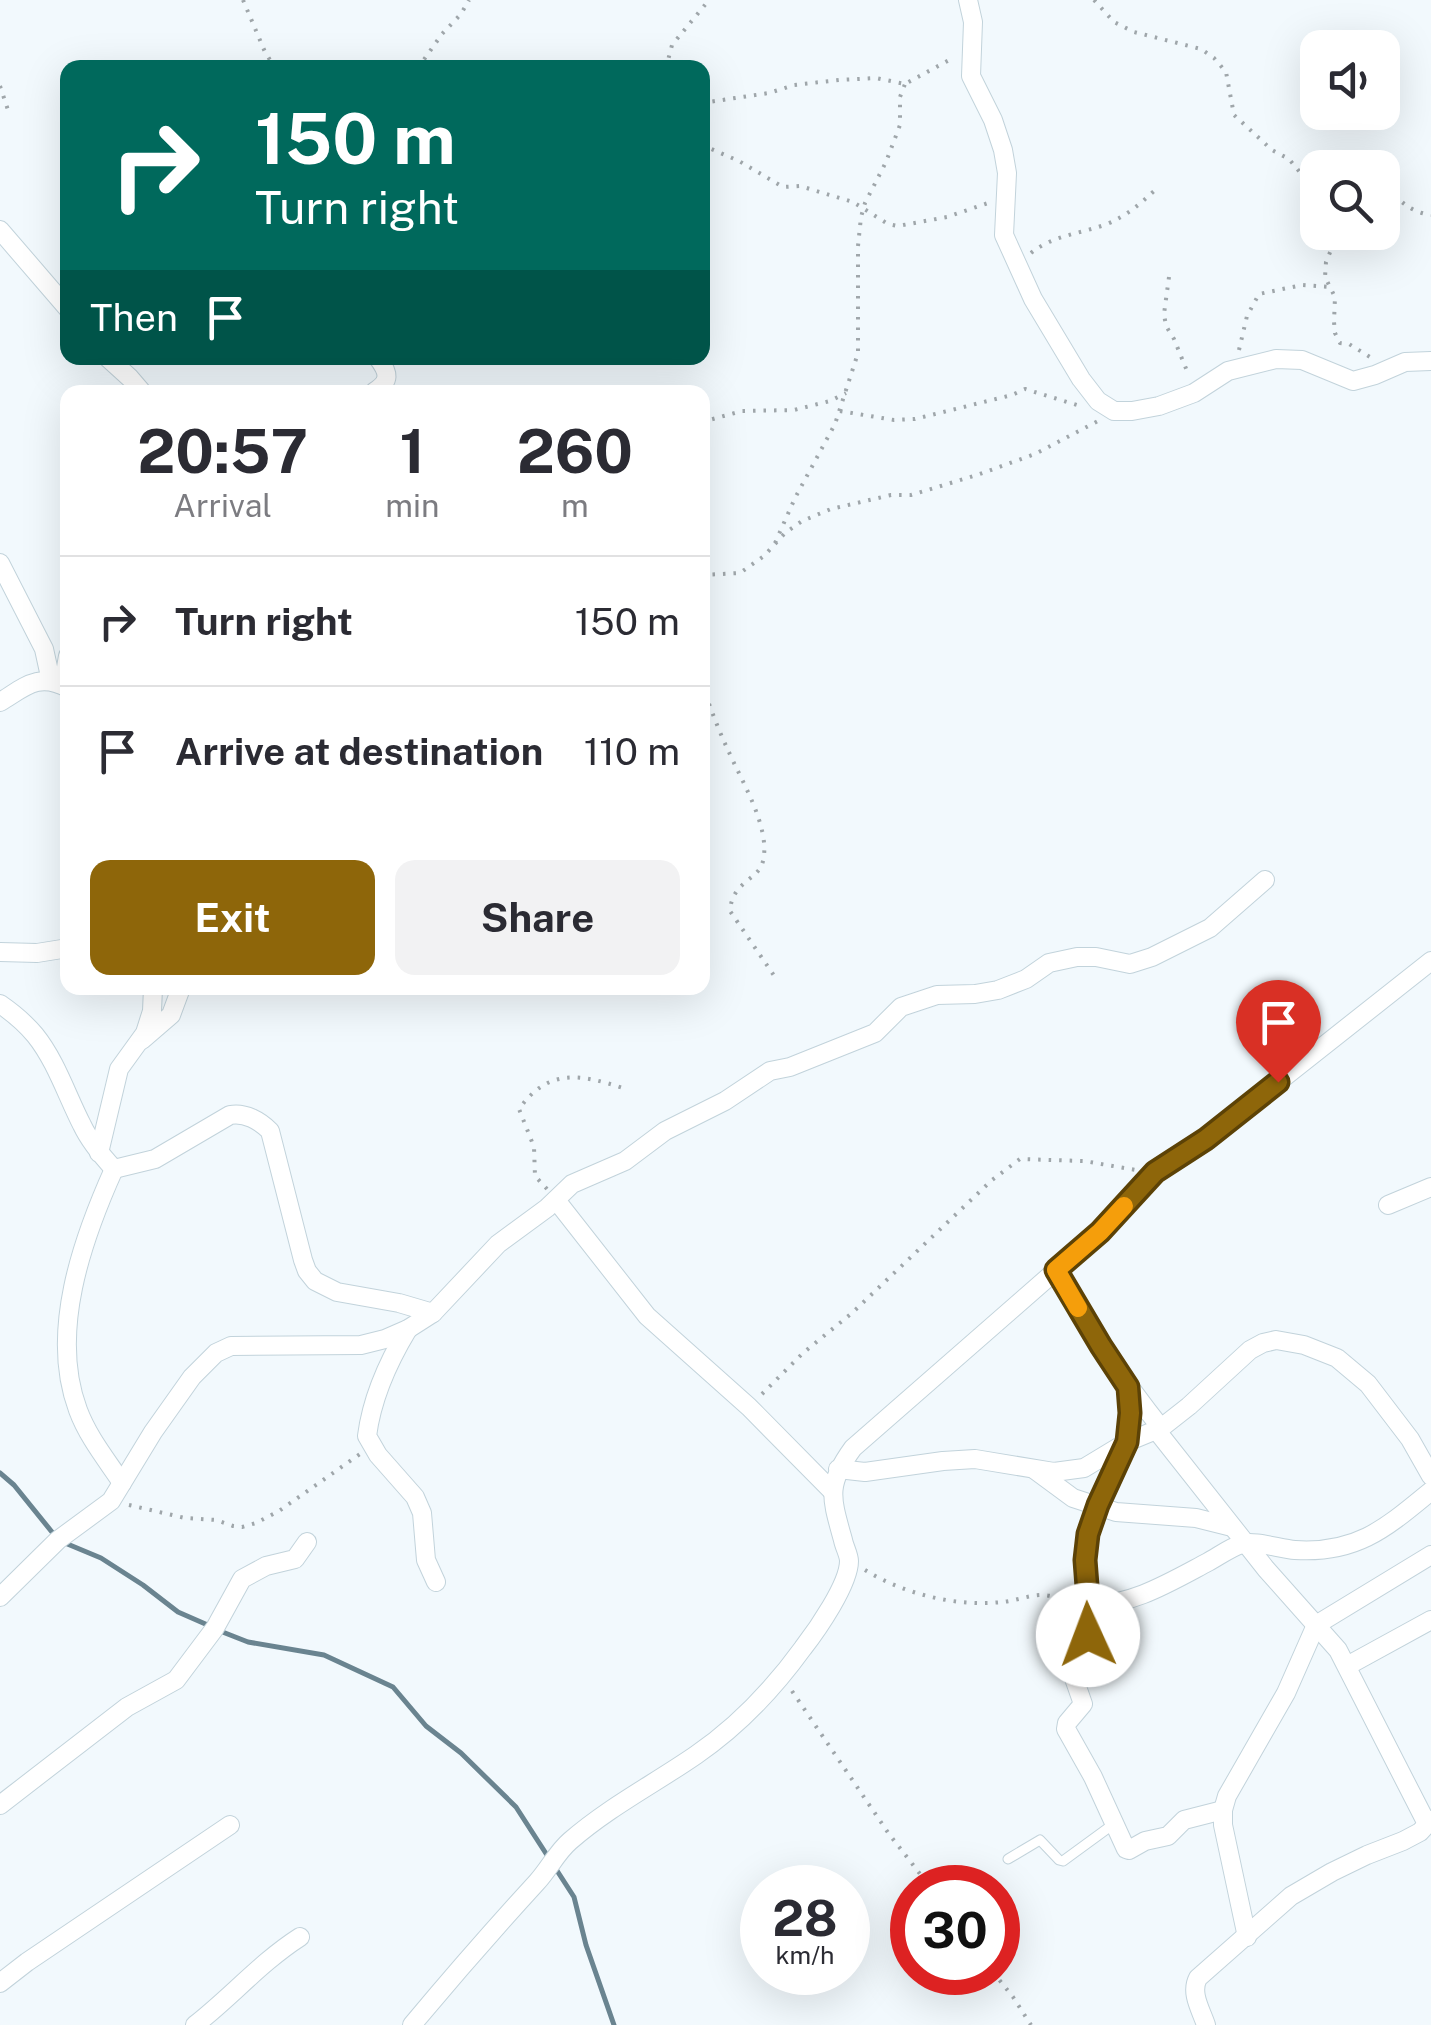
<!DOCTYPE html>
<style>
:root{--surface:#fff;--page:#f2f2f3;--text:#2b2b33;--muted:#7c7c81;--line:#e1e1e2;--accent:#8e660a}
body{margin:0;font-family:"Public Sans",sans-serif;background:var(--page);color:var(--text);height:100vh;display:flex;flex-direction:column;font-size:38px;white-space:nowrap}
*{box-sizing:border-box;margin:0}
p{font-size:32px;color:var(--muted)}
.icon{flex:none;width:55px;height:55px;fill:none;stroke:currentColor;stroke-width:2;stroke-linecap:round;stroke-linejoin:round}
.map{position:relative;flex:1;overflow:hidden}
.drawer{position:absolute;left:60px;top:385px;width:650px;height:610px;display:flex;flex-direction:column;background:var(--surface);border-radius:20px;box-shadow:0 10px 40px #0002}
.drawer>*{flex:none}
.guide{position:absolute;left:60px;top:60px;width:650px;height:305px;border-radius:20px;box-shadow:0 10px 40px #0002;background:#00695c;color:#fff;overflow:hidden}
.fabs{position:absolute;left:1300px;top:30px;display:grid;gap:20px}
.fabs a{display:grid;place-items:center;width:100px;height:100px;border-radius:20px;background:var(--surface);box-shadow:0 10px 40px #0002;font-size:50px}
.speed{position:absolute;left:740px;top:1865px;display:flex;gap:20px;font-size:50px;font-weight:700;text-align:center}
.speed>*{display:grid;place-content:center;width:130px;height:130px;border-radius:50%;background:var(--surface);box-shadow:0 10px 40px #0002;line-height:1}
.speed small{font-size:25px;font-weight:400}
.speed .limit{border:15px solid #d22;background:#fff;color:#111}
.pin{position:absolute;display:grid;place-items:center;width:85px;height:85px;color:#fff;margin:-102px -42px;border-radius:50% 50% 50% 0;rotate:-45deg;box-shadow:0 0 10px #0007}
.pin .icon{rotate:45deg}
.me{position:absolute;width:110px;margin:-55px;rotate:358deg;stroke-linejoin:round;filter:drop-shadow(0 0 8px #0008)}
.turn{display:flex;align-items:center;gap:35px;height:210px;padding:0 30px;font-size:45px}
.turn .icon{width:130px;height:130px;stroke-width:2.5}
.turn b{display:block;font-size:70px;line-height:85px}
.then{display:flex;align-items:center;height:95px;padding:0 30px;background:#0003;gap:20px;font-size:38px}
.eta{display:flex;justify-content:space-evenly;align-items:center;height:170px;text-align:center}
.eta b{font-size:60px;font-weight:700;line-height:70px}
.action{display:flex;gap:20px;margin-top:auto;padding:20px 30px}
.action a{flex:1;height:115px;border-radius:20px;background:var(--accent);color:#fff;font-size:40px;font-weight:700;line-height:115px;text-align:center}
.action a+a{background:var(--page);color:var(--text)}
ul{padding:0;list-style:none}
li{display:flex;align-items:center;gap:30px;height:130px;padding:0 30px;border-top:2px solid var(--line)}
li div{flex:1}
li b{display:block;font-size:38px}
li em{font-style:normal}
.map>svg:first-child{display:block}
</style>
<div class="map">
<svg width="1431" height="2025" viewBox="0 0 1431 2025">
<rect width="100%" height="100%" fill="#f2f9fd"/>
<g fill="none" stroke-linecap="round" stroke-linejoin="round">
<g stroke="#6a8490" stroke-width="5">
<polyline points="0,1473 14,1485 56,1537"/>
<polyline points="65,1543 101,1558 143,1585 178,1612 210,1626"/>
<polyline points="220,1631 248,1642 324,1655 393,1687 426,1726 461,1753 516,1807 574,1897 586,1945 614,2025"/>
</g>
<defs>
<polyline id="service" points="1008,1859 1040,1840 1059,1860 1063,1861 1115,1823"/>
<g id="minor">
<polyline points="968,0 973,22 971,76 993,120 1003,150 1007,173 1004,235 1033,299 1081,379 1098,401 1114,411 1132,411 1159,406 1194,393 1228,371 1276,359 1302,360 1353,381 1375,375 1405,362 1431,361"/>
<polyline points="0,230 68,309"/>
<polyline points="108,358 130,378 142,392"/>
<path d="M374,392c17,-11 15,-19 4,-34"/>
<polyline points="0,563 44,649 51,681"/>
<polyline points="63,685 68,656"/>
<path d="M0,702c25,-15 38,-30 68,-14"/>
<polyline points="0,952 37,953 68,948"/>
<path d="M0,1004c13,9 25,19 35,31 21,26 32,61 47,90 8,17 20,31 32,44l41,-10 75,-44c15,-3 30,6 40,16l33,129 4,11 8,10 22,11 62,11 34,10"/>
<polyline points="142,1040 171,1015 181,988"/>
<polyline points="99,1153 119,1069 145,1033 152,1011 153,988"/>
<path d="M114,1169c-32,71 -65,164 -36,241 10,27 28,49 44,73"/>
<polyline points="556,1200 647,1316 749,1407 833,1492"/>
<polyline points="1388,1205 1431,1187"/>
<path d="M1056,1270c31,56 65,108 105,158"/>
<path d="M408,1329c-20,33 -36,68 -41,107l11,19 37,42 7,16 4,47 10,22"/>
<polyline points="1128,1387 1130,1413 1127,1442 1099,1505 1089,1534 1085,1560 1090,1625 1088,1635 1071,1656 1069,1664 1083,1704 1067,1723 1066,1729 1093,1777 1126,1849 1129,1850 1145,1841 1168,1836 1184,1820 1223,1810"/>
<polyline points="1157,1431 1266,1569 1338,1650 1427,1824"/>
<polyline points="838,1469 865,1472 943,1461 975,1459 1054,1472 1084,1468 1127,1442 1161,1428 1189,1406 1250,1350 1263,1343 1276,1340 1304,1345 1337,1358 1368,1384 1410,1439 1431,1476"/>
<polyline points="1035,1470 1073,1498 1116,1512 1196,1518 1232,1527"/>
<polyline points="0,1597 58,1540 111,1501 153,1432 192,1377 216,1353 231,1346 361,1345 385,1339 408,1329 433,1313 498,1244 547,1208 572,1184 625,1161 665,1131 725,1101 770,1071 790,1067 875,1033 901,1007 937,995 975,994 998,990 1026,979 1049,963 1077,957 1096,957 1130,964 1152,957 1210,928 1265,880"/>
<path d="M1087,1605c43,2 85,-24 121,-43 11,-6 23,-15 34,-18 11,-4 39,5 53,6 62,4 91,-22 136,-59"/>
<polyline points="1347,1666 1431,1620"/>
<polyline points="0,1805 127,1707 176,1680 215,1628 242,1579 266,1566 295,1559 307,1542"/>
<polyline points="1247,1937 1223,1825 1223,1810 1227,1796 1286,1693 1316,1625 1431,1555"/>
<polyline points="0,1983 27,1962 230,1825"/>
<path d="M195,2025c36,-28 66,-63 105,-88"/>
<path d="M412,2025c41,-49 82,-96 125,-143 12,-13 20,-30 33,-41 39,-34 84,-57 126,-86 41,-28 78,-67 107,-107 14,-18 46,-64 46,-87 0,-6 -5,-15 -6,-21 -12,-43 -17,-55 10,-92l247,-216 55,-60 51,-33 225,-178"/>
<path d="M1206,2025c-5,-15 -16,-32 -8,-47l93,-82 41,-24 35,-17 36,-14 17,-9 11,-12"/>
</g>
</defs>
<use href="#service" stroke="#c2d3db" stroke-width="11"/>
<use href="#minor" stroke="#c2d3db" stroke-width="20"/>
<g stroke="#9fa6aa" stroke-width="4" stroke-dasharray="2.5 8" stroke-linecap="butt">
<polyline points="243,0 265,52 275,68"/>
<polyline points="1094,0 1114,22 1134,32 1201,49 1214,58 1226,72 1234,115 1272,150 1289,159 1303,176 1318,203"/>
<polyline points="418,68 442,34 461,14 469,0"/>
<polyline points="666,68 672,45 709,0"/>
<polyline points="0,86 9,113"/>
<polyline points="702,103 769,93 794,85 839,80 876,78 905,84 953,58"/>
<polyline points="702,145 739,161 783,187 800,186 853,202 888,224 898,226 947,217 988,203"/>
<path d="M1388,187c12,15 23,25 43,28"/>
<polyline points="1326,232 1331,250 1326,262 1325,277 1335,297 1334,322 1335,333 1340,343 1349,344 1370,357"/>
<path d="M1031,253c22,-18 49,-19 76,-29 19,-8 32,-19 47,-33"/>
<polyline points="1169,277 1164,314 1166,326 1174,339 1189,376"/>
<polyline points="1239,350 1247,316 1259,294 1302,285 1331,287"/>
<polyline points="840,411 894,420 915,419 1012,395 1025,389 1077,405"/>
<polyline points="702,422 742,411 794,410 830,401 846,393"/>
<polyline points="775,543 795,498 835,424 858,353 858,246 861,217 865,203 886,162 900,125 900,97 905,84"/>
<polyline points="702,575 740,573 764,556 785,533 802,521 831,509 891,495 911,495 977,475 1035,454 1098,421"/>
<path d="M702,684c8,23 16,45 26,66 13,30 43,78 35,111 -4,19 -31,20 -33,50l45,66"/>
<path d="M547,1189l-12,-13 -1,-29 -15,-38c29,-41 61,-35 104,-21"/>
<polyline points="762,1394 803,1353 852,1313 992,1180 1020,1159 1084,1161 1136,1170"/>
<polyline points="129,1505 185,1518 216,1520 233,1526 242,1527 256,1523 279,1511 360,1454"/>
<path d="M865,1570c39,24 91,37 137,32 13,-1 27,-7 40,-7 10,0 21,5 31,7"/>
<polyline points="792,1691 889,1834 931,1888"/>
<polyline points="993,1972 1013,1997 1031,2025"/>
</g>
<use href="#service" stroke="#fff" stroke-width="9"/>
<use href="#minor" stroke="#fff" stroke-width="18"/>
</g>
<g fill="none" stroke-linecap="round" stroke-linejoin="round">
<defs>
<polyline id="route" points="1088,1635 1090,1625 1085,1560 1088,1534 1098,1505 1127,1442 1130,1413 1128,1387 1101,1346 1056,1270 1100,1232 1155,1172 1206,1139 1278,1082"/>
</defs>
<use href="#route" stroke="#5c4206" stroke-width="25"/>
<use href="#route" stroke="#8e660a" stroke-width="18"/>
<polyline stroke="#f59e0b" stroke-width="18" points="1078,1308 1056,1270 1100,1232 1124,1206"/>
</g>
</svg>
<div class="fabs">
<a><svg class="icon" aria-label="sound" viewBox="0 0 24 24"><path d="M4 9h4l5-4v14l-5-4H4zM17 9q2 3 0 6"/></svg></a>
<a><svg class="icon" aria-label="search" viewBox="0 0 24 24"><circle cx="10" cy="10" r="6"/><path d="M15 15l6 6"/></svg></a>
</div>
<div class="speed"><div>28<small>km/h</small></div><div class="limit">30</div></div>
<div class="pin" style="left:1278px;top:1082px;background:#d93025"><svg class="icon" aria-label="arrive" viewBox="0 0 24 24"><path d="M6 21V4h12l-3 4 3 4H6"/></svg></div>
<svg class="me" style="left:1088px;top:1635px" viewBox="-20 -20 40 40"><circle r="19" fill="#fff"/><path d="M0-13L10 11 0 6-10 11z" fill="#8e660a"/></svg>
<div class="guide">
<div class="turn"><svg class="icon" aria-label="right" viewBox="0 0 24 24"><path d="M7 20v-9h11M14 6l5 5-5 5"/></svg><div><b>150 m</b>Turn right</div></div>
<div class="then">Then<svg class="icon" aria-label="arrive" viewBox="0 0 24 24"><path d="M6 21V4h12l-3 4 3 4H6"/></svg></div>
</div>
<section class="drawer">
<div class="eta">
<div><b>20:57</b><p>Arrival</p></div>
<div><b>1</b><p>min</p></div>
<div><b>260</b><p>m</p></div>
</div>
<ul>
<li><svg class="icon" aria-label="right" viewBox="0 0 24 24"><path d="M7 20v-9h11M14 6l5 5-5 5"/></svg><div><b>Turn right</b></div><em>150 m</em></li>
<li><svg class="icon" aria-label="arrive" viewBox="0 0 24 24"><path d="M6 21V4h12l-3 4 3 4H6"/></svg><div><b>Arrive at destination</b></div><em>110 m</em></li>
</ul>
<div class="action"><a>Exit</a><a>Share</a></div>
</section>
</div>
